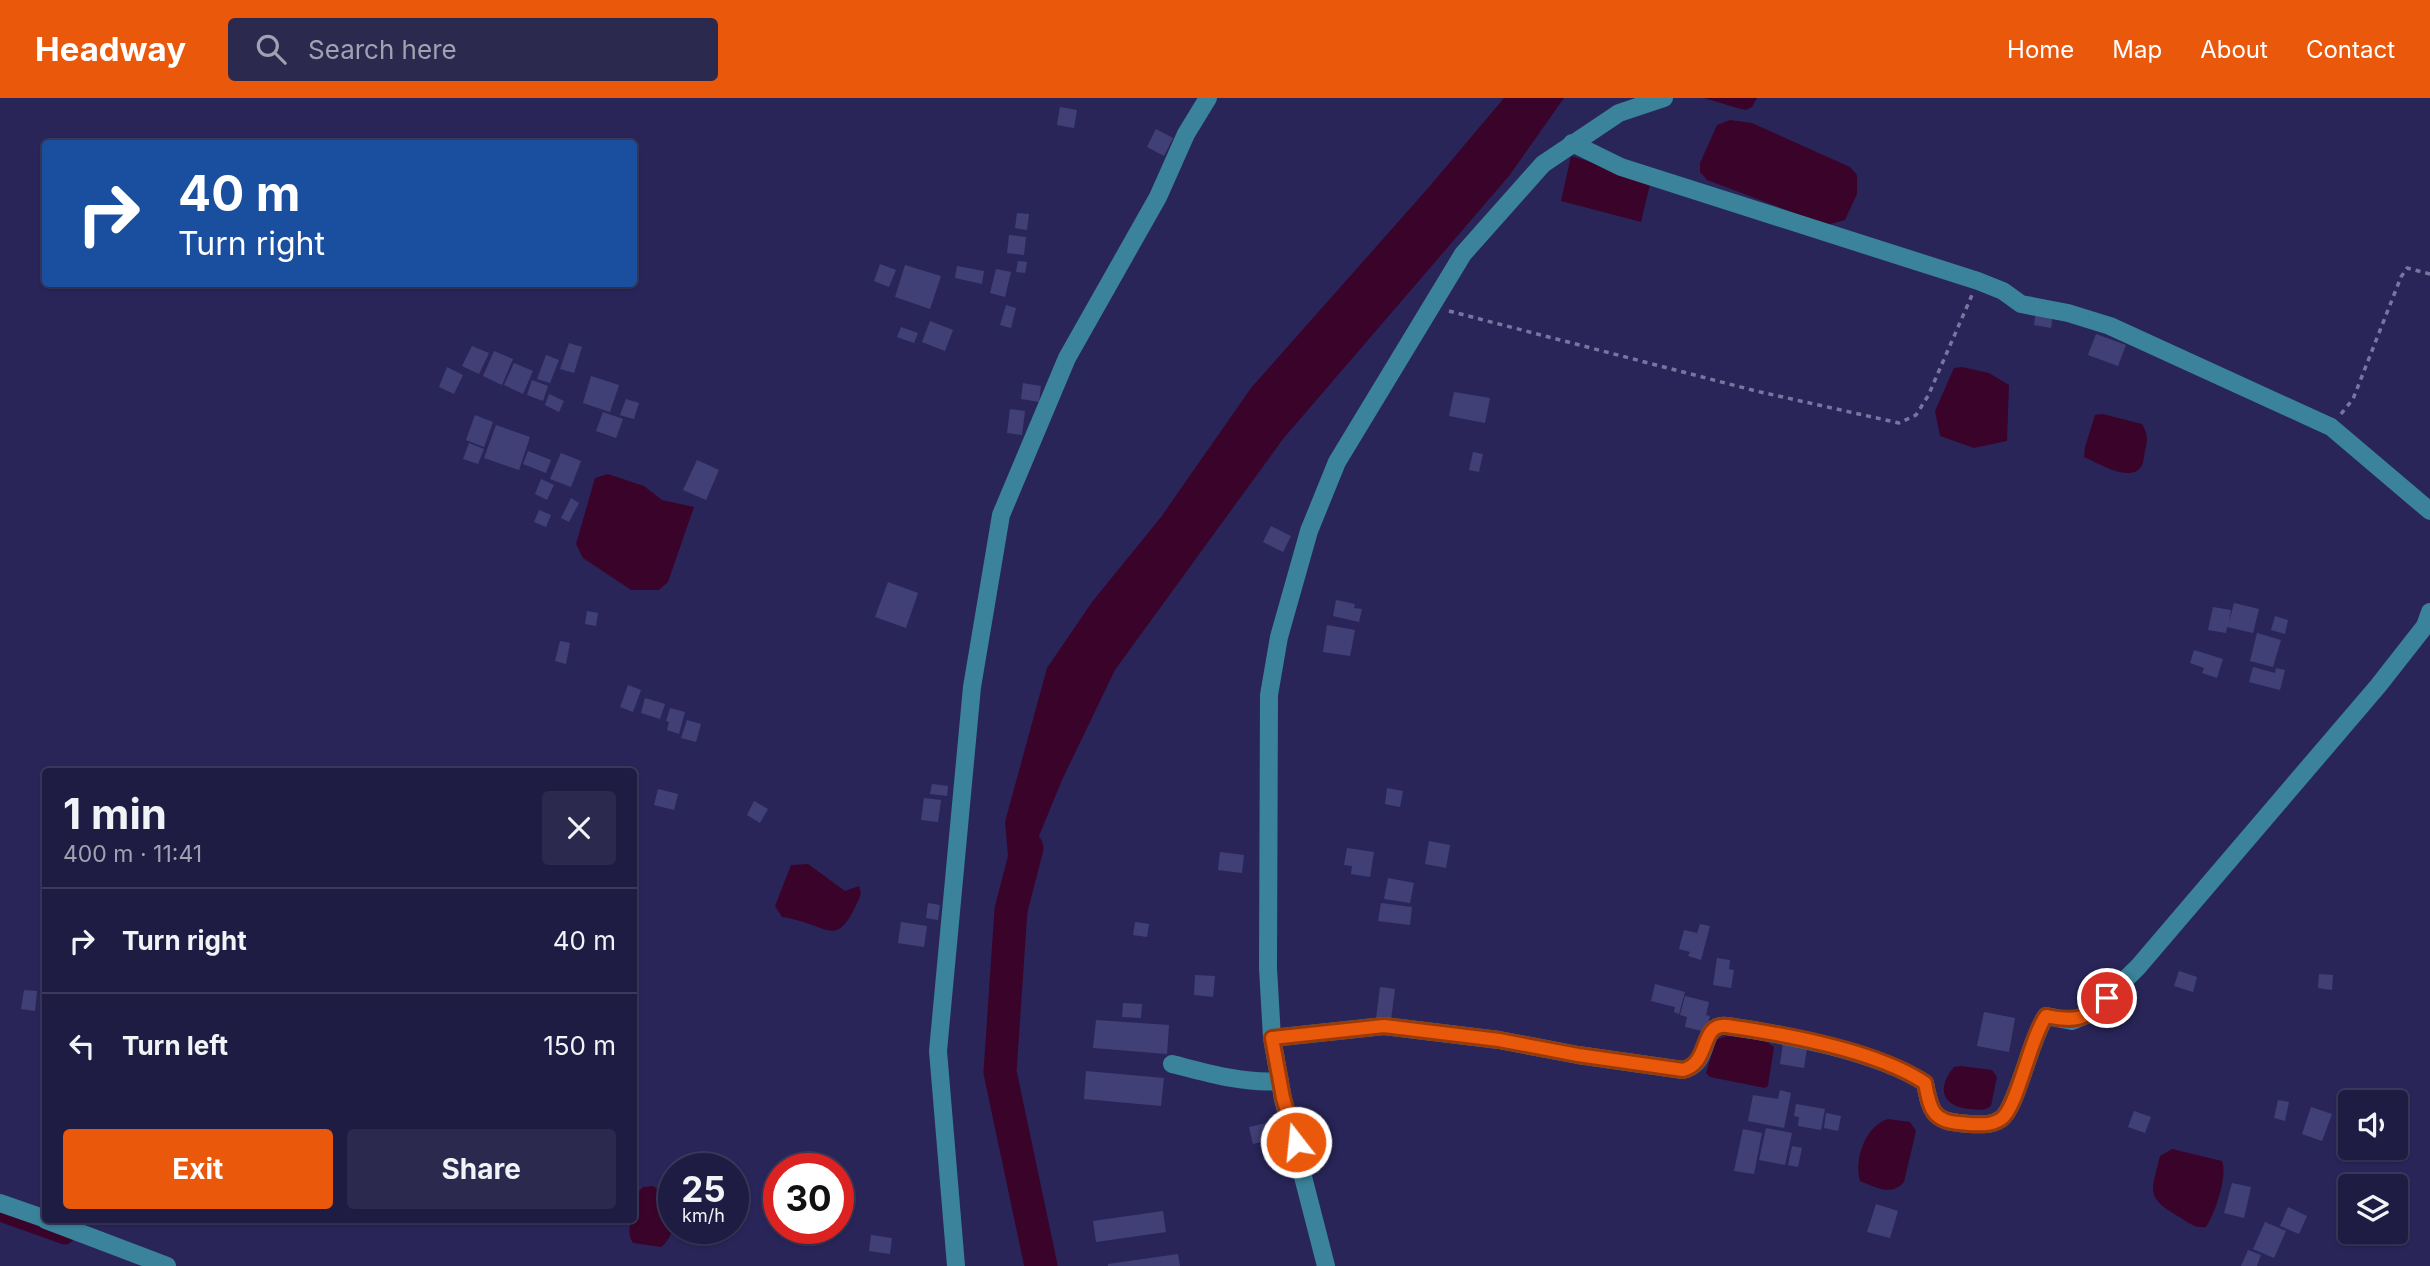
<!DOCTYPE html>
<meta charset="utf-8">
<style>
:root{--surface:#1f1c43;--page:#2c294e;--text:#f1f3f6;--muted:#a1a1b2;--line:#3c3a5c;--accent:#ea580c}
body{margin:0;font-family:Inter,sans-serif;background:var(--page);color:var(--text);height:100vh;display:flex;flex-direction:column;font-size:26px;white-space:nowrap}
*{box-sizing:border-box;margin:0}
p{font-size:23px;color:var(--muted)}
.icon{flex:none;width:38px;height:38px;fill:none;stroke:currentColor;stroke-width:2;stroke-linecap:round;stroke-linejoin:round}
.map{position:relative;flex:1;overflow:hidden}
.drawer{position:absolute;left:42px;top:670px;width:595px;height:455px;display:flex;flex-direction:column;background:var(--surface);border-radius:7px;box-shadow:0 2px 5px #0004,0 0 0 2px var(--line)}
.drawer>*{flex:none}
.top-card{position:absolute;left:42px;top:42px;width:595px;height:147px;border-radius:7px;box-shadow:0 2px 5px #0004,0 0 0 2px var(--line);background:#1a4fa0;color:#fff;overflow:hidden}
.fabs{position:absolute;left:2338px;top:992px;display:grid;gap:14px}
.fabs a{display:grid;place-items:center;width:70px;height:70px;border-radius:7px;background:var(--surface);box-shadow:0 2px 5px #0004,0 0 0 2px var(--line);font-size:35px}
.speed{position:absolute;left:658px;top:1055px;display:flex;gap:14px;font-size:35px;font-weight:700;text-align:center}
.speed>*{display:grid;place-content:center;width:91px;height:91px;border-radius:50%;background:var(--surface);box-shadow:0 2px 5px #0004,0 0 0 2px var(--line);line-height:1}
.speed small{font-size:18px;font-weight:400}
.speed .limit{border:10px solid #d22;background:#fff;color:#111}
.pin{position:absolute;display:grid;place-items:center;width:60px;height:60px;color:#fff;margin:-30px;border:4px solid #fff;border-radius:50%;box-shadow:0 2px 7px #0007}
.me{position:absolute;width:77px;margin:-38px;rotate:344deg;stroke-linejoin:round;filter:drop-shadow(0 0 5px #0008)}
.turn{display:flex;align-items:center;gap:24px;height:147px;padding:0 21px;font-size:32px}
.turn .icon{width:91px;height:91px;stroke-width:2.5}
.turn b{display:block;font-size:49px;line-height:60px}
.round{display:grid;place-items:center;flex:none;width:74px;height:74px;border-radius:7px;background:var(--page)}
.overview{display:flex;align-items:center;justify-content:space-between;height:119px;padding:0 21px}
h1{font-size:42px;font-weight:700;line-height:52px}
.action{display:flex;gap:14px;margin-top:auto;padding:14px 21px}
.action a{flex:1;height:80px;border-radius:7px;background:var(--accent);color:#fff;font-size:28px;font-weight:700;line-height:80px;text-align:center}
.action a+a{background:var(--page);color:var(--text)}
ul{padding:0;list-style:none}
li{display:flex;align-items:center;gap:21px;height:105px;padding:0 21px;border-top:2px solid var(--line)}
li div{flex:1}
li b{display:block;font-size:26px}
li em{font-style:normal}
header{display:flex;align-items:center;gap:42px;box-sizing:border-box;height:98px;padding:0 35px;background:var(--accent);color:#fff}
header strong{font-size:33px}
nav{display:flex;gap:38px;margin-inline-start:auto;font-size:24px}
.search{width:490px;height:63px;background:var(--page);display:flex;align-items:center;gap:18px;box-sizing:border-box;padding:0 24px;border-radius:7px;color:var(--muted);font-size:26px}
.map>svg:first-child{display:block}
</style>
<header>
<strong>Headway</strong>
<div class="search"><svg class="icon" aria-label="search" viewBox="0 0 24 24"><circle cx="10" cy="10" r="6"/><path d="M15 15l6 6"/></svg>Search here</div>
<nav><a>Home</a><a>Map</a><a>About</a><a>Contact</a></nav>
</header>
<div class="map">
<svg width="2430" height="1168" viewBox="0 0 2430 1168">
<rect width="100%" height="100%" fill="#292559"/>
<g fill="#3a042a">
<polygon points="1504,0 1564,0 1509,78 1283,341 1115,572 1062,682 1012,804 1005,724 1047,570 1092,504 1161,419 1251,290 1429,89"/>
<polygon points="1704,0 1757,0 1752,9 1746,12 1737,10"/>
<polygon points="1730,22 1752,25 1850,69 1857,77 1857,96 1845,122 1827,127 1707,82 1700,74 1700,65 1717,27"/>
<polygon points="1571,58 1651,82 1641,124 1561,103"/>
<polygon points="1962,269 1989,275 2009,287 2007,343 1974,350 1940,338 1935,313 1954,270"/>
<path d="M2103,316l39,10c6,10 6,16 3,27 -1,4 -1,12 -4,16 -11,16 -43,-4 -57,-10l1,-10 10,-32z"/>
<polygon points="608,376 644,388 662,402 694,409 668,484 659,492 631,492 583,460 576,446 595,380"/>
<path d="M808,766l37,27 14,-5 2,8c-25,60 -30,30 -79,23l-7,-11 16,-41z"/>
<polygon points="1727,938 1766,943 1774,949 1768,988 1765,990 1710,979 1706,975 1716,942"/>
<path d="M1961,968l31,4 5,7 -6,29c-7,5 -12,4 -21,3 -28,-2 -34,-21 -16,-42z"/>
<path d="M1888,1021l22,3 6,9 -12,51c-13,15 -28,5 -44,-1 -6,-22 5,-55 28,-62z"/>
<path d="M2172,1051l50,12c6,15 -7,53 -16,66 -11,1 -16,-3 -25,-9 -36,-21 -30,-25 -21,-62z"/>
<path d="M653,1088l21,17c0,17 1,33 -13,44l-28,-4c-5,-8 -4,-15 -2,-23h3l4,-28 5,-5z"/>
</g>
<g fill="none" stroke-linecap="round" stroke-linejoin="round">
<polyline stroke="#3a042a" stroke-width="19" points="0,1114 65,1137"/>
<polyline stroke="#3a042a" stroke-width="33" points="1027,750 1011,812 1000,974 1041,1168"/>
</g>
<g fill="#414076">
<polygon points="1060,9 1077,12 1074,30 1057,27"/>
<polygon points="1156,31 1173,40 1164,58 1147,49"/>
<polygon points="1017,115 1029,116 1027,132 1015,130"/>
<polygon points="1009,137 1026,139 1024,157 1007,155"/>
<polygon points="1018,163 1027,164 1025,175 1016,174"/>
<polygon points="880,166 896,172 889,189 874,183"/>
<polygon points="905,167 941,178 930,211 895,199"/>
<polygon points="957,168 984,173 982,186 955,180"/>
<polygon points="996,171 1011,174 1005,199 990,195"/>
<polygon points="1006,207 1016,210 1011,230 1000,227"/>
<polygon points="2036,212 2053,215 2051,230 2034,227"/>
<polygon points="930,223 953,232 945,253 922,244"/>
<polygon points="901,229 918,235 914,245 897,239"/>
<polygon points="2096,236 2126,247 2118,268 2088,257"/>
<polygon points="569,245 582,249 574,275 560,271"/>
<polygon points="472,248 489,255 479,276 462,268"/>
<polygon points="494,253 513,261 502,287 483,278"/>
<polygon points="546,257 559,262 550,285 537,281"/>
<polygon points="514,265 533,273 523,296 504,287"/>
<polygon points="447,269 463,277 454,296 439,289"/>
<polygon points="591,278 619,287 610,314 583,305"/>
<polygon points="532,282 548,288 543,303 527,297"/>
<polygon points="1023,285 1041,288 1039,304 1021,301"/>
<polygon points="1454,294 1490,300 1485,325 1449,318"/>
<polygon points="549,296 564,303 559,314 545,307"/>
<polygon points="626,301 639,305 634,321 620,317"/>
<polygon points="1010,311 1025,313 1022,337 1007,335"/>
<polygon points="603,314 623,321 616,340 596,333"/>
<polygon points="475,317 493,324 484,349 466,342"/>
<polygon points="496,327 530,339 519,372 484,360"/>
<polygon points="469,345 484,351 478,366 463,361"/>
<polygon points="528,353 551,362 546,375 523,366"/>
<polygon points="1473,354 1483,356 1479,374 1469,372"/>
<polygon points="561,355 581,363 571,389 550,381"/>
<polygon points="697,362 719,372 706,402 683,392"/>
<polygon points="541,381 554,387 547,402 535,396"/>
<polygon points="571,400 579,405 569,424 561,420"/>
<polygon points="539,412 551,417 546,429 534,424"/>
<polygon points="1271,428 1291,438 1283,454 1263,444"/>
<polygon points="888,484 918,495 906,530 875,519"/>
<polygon points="1336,502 1355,506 1354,510 1362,511 1359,524 1333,518"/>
<polygon points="2234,505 2259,511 2253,535 2227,529 2226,535 2208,532 2213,509 2231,512 2229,525"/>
<polygon points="587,513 598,515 596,528 585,526"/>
<polygon points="2275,518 2288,522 2285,536 2271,532"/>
<polygon points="1327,527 1355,532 1350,558 1323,554"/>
<polygon points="2257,535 2281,542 2273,569 2250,563"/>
<polygon points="560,543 570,545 566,566 555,563"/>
<polygon points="2194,552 2223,561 2217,580 2202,575 2204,570 2190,565"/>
<polygon points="2253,569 2275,575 2276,570 2285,572 2280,592 2249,584"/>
<polygon points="628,587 641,592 633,614 620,609"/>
<polygon points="645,600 665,606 660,621 641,615"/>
<polygon points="670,610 685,614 679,636 667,632 669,624 666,623"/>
<polygon points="687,622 701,626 696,644 681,640"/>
<polygon points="932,686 948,688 947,698 930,696"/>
<polygon points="1387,690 1403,693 1400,709 1385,706"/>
<polygon points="658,691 678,696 674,712 654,707"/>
<polygon points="924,700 941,702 938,724 921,722"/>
<polygon points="754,703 768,711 760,725 747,717"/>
<polygon points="1429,743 1450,747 1446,770 1425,766"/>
<polygon points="1347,750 1374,754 1370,779 1351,776 1352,768 1344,767"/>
<polygon points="1220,754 1244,757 1242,775 1218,772"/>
<polygon points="1388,780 1414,785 1410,805 1384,801"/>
<polygon points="928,805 940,807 938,822 926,820"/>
<polygon points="1381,805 1412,809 1410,827 1378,823"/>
<polygon points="901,824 927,828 924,849 898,845"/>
<polygon points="1135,824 1149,826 1147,839 1133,837"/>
<polygon points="1700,826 1710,828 1701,862 1688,858 1690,854 1679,851 1684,832 1697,835"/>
<polygon points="1717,860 1730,862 1729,871 1734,872 1731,890 1713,887"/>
<polygon points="2179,873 2197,879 2193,894 2174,888"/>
<polygon points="2319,876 2333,877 2332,892 2318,890"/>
<polygon points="1195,877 1215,878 1213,899 1194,897"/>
<polygon points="1655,886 1685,894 1679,916 1674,914 1675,909 1651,903"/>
<polygon points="1380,889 1395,891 1391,922 1376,921"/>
<polygon points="24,892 37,893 35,913 21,911"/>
<polygon points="1685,898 1709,904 1706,917 1710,918 1706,934 1685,929 1687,919 1680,917"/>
<polygon points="1123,905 1142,906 1141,920 1122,919"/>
<polygon points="1984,914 2015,920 2009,954 1977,948"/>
<polygon points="1096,922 1169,927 1167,956 1093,950"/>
<polygon points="1783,945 1807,950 1804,970 1780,966"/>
<polygon points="1086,973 1164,980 1161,1008 1084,1001"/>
<polygon points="1780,992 1791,995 1784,1030 1748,1023 1753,997 1778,1001"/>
<polygon points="2278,1002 2289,1004 2285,1023 2274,1020"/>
<polygon points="1796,1006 1825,1011 1821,1032 1798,1028 1799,1019 1794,1018"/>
<polygon points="2311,1009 2332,1016 2322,1043 2302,1036"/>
<polygon points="2134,1013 2151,1019 2145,1035 2128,1029"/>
<polygon points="1826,1015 1841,1018 1838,1033 1824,1030"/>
<polygon points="1271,1024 1279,1058 1269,1060 1266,1043 1253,1046 1249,1029"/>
<polygon points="1766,1030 1792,1035 1785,1067 1759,1062"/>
<polygon points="1743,1031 1762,1035 1754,1076 1734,1073"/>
<polygon points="1792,1048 1802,1050 1798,1069 1788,1067"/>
<polygon points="2232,1085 2251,1089 2244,1120 2224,1115"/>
<polygon points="1876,1106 1898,1113 1890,1140 1867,1134"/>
<polygon points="2288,1109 2307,1118 2299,1136 2280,1128"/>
<polygon points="1163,1113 1166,1134 1096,1144 1093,1123"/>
<polygon points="2265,1124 2286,1133 2274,1160 2253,1151"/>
<polygon points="871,1137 892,1140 890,1156 869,1153"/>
<polygon points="2248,1152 2261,1157 2257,1168 2241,1168"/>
<polygon points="1178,1156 1180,1168 1108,1168 1108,1166"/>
</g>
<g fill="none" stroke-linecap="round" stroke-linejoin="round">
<g stroke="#7876a0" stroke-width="3.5" stroke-dasharray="5 5" stroke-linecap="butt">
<polyline points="1449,213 1756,293 1899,325 1916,317 1928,298 1972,197"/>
<polyline points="2341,316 2353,301 2401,179 2407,170 2430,176"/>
</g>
<g stroke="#3a839a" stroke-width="18">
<polyline points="1572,45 1621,69 1978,183 2003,193 2021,206 2068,215 2110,228 2331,329 2430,413"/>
<path d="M1272,940l112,-12 115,14 79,15 105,15c30,-7 15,-47 44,-44 56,8 151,26 198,57 5,24 6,38 34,40 13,1 31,4 42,-4 16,-11 29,-80 45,-103l26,5 19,-8 47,-46 240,-281 47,-60 5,-14"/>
<path d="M1172,966c35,9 72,20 108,17"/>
<polyline points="0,1105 46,1121"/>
<polyline points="46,1122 167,1168"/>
<polyline points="956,1168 938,953 972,589 1001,417 1067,260 1158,99 1186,36 1208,0"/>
<polyline points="1326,1168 1283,1001 1272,940 1268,870 1269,597 1279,539 1309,433 1337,364 1463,156 1543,66 1619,15 1664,0"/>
</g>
</g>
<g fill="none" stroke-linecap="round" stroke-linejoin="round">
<defs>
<path id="route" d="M1296,1044l-13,-44 -11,-60 112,-12 115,14 79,15 105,15c28,-7 16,-47 44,-44 57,8 150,25 198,57 5,24 6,38 34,40 13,1 31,4 42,-4 16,-10 29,-81 45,-103 31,6 38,4 61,-18"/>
</defs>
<use href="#route" stroke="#983908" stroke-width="18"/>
<use href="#route" stroke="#ea580c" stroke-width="12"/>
</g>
</svg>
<div class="fabs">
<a><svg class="icon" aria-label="sound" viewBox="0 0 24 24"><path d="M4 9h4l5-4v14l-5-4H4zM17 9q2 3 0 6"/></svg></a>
<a><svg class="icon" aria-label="layers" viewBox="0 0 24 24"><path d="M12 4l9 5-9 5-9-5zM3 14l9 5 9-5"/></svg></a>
</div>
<div class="speed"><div>25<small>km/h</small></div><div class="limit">30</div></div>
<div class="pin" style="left:2107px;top:900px;background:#d93025"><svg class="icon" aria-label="arrive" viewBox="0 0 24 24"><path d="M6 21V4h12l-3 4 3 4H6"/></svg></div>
<svg class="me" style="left:1296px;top:1044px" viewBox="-20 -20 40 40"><circle r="17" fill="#ea580c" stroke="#fff" stroke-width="3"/><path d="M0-11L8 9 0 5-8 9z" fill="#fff"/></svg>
<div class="top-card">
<div class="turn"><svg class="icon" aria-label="right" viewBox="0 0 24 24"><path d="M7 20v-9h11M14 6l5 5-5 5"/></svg><div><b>40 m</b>Turn right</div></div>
</div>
<section class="drawer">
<div class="overview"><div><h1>1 min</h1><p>400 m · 11:41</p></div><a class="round"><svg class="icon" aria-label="close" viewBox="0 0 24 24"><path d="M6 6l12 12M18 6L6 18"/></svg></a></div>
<ul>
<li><svg class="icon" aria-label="right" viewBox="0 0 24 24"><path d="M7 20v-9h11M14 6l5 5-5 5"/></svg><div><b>Turn right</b></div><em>40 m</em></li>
<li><svg class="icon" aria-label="left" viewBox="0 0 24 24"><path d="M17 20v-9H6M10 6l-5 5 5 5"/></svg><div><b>Turn left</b></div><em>150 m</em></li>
</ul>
<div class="action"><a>Exit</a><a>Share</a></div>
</section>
</div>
